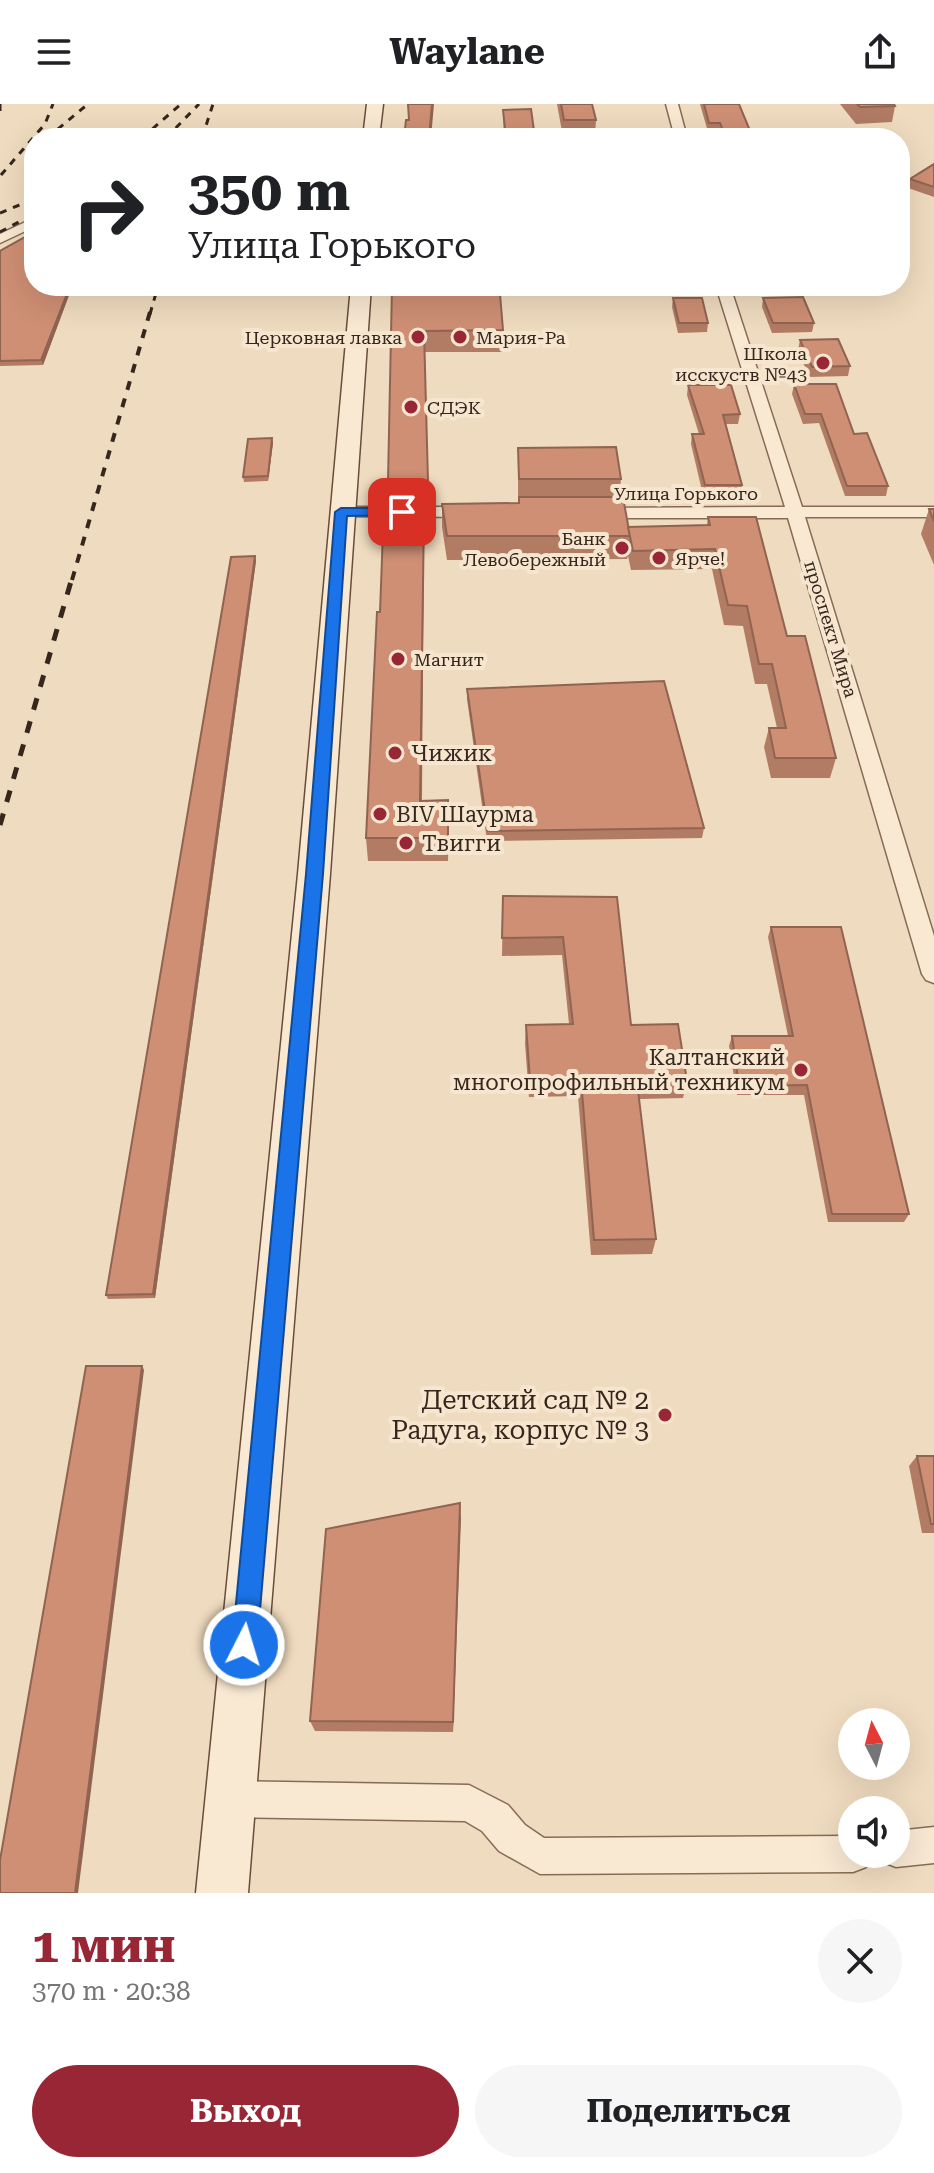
<!DOCTYPE html>
<html lang="ru">
<meta charset="utf-8">
<style>
:root{--surface:#fff;--page:#f6f6f6;--text:#202124;--muted:#757577;--accent:#982634}
body{margin:0;font-family:"Roboto Serif",serif;background:var(--page);color:var(--text);height:100vh;display:flex;flex-direction:column;font-size:30px;white-space:nowrap}
*{box-sizing:border-box;margin:0}
p{font-size:26px;color:var(--muted)}
.icon{flex:none;width:44px;height:44px;fill:none;stroke:currentColor;stroke-width:2;stroke-linecap:round;stroke-linejoin:round}
.map{position:relative;height:1789px;overflow:hidden}
.drawer{display:flex;flex-direction:column;background:var(--surface);flex:1}
.drawer>*{flex:none}
.top-card{position:absolute;left:24px;top:24px;width:886px;height:168px;border-radius:32px;box-shadow:0 8px 32px #0002;background:#fff;color:var(--text);overflow:hidden}
.needle{width:52px;rotate:354deg}
.tools{position:absolute;left:838px;top:1604px;display:grid;gap:16px}
.tools a{display:grid;place-items:center;width:72px;height:72px;border-radius:50%;background:var(--surface);box-shadow:0 8px 32px #0002;font-size:40px}
.pin{position:absolute;display:grid;place-items:center;width:68px;height:68px;color:#fff;margin:-34px;border-radius:16px;box-shadow:0 4px 12px #0006}
.me{position:absolute;width:88px;margin:-44px;rotate:5deg;stroke-linejoin:round;filter:drop-shadow(0 0 6px #0008)}
.turn{display:flex;align-items:center;gap:28px;height:168px;padding:0 32px;font-size:36px}
.turn .icon{width:104px;height:104px;stroke-width:2.5}
.turn b{display:block;font-size:56px;line-height:68px}
.round{display:grid;place-items:center;flex:none;width:84px;height:84px;border-radius:42px;background:var(--page)}
.head{display:flex;align-items:center;justify-content:space-between;height:136px;padding:0 32px}
h1{font-size:48px;font-weight:700;line-height:60px;color:var(--accent)}
.primary-button{display:flex;gap:16px;margin-top:auto;padding:16px 32px}
.primary-button a{flex:1;height:92px;border-radius:48px;background:var(--accent);color:#fff;font-size:32px;font-weight:700;line-height:92px;text-align:center}
.primary-button a+a{background:var(--page);color:var(--text)}
header{display:flex;justify-content:space-between;align-items:center;height:104px;padding:0 32px;background:var(--surface);font-size:36px;font-weight:700}
.map>svg:first-child{display:block}
</style>
<header><svg class="icon" aria-label="menu" viewBox="0 0 24 24"><path d="M4 6h16M4 12h16M4 18h16"/></svg>Waylane<svg class="icon" aria-label="share" viewBox="0 0 24 24"><path d="M12 15V3M7 8l5-5 5 5M5 13v7h14v-7"/></svg></header>
<div class="map">
<svg width="934" height="1789" viewBox="0 0 934 1789">
<rect width="100%" height="100%" fill="#efdbbf"/>
<g fill="none" stroke-linecap="round" stroke-linejoin="round">
<defs>
<g id="street">
<polygon points="666,0 678,0 687,34 675,34"/>
<polygon points="34,114 34,123 0,139 0,130"/>
<polygon points="716,182 730,182 802,403 934,403 934,413 805,413 934,832 934,879 926,876 922,870 788,414 595,414 586,409 595,404 785,403"/>
<polygon points="341,403 475,403 483,408 475,413 335,412 333,408"/>
<polygon points="230,1677 469,1681 508,1701 525,1721 544,1734 852,1732 852,1750 871,1750 866,1763 853,1768 540,1770 499,1747 482,1727 465,1717 230,1713 217,1708 212,1695 217,1682"/>
<polygon points="934,1723 934,1759 896,1763 883,1758 880,1750 896,1750 896,1727"/>
</g>
<g id="secondary">
<polygon points="367,0 383,0 379,34 363,34"/>
<polygon points="351,182 371,182 330,770 248,1789 196,1789 298,770"/>
</g>
</defs>
<use href="#street" stroke="#886b57" stroke-width="3"/>
<use href="#secondary" stroke="#694d3b" stroke-width="3"/>
<use href="#street" fill="#f9e9d3" fill-rule="evenodd"/>
<use href="#secondary" fill="#f9e9d3" fill-rule="evenodd"/>
<g stroke="#37261c" stroke-width="3" stroke-dasharray="7 7" stroke-linecap="butt">
<polyline points="0,0 0,8"/>
<polyline points="47,34 88,0"/>
<polyline points="142,34 181,0"/>
<polyline points="166,34 199,0"/>
<polyline points="202,34 213,0"/>
<polyline points="1,71 45,20 53,0"/>
<polyline points="0,109 34,95"/>
<polyline points="0,128 34,110"/>
<polyline points="150,210 158,182"/>
</g>
<polyline stroke="#37261c" stroke-width="4" stroke-dasharray="9 9" stroke-linecap="butt" points="72,476 150,208"/>
<polyline stroke="#37261c" stroke-width="5" stroke-dasharray="12 12" stroke-linecap="butt" points="0,721 72,474"/>
</g>
<g fill="#b17b64">
<polygon points="557,0 592,0 596,16 595,33 563,33"/>
<polygon points="700,0 739,0 753,34 722,34 719,28 708,28"/>
<polygon points="840,0 894,0 895,2 892,18 856,20"/>
<polygon points="503,6 535,34 504,34"/>
<polygon points="934,60 934,93 908,84 910,75"/>
<polygon points="0,147 34,182 81,182 80,184 72,183 43,261 0,262"/>
<polygon points="392,182 470,190 503,226 503,248 425,248 429,432 424,432 422,697 449,719 448,757 368,757 366,734 380,508 389,393 388,377"/>
<polygon points="652,182 683,182 682,189 654,189"/>
<polygon points="776,182 815,182 814,187 778,187"/>
<polygon points="673,194 708,219 707,228 678,229 672,203"/>
<polygon points="763,194 814,219 812,228 772,229 762,203"/>
<polygon points="800,236 850,262 848,272 809,273 798,246"/>
<polygon points="794,280 854,330 888,382 886,392 845,392 819,319 803,320 792,290"/>
<polygon points="688,281 740,310 738,320 726,320 742,381 741,391 703,391 691,340 692,330 699,330 687,291"/>
<polygon points="272,334 273,339 268,377 244,378 243,373"/>
<polygon points="518,344 621,375 619,393 628,423 707,421 708,413 787,532 836,654 830,674 771,674 764,643 769,624 777,624 767,580 755,580 743,522 724,521 712,465 631,466 628,452 627,455 447,456 442,423 442,400 518,399"/>
<polygon points="929,405 934,405 934,461 921,430"/>
<polygon points="255,452 256,457 155,1194 108,1195 106,1191"/>
<polygon points="467,585 704,724 702,734 487,737 467,595"/>
<polygon points="503,792 617,793 631,921 687,977 683,994 639,995 656,1135 652,1150 591,1151 578,992 529,993 525,939 526,921 569,920 562,851 502,852"/>
<polygon points="771,823 909,1110 904,1118 828,1118 804,991 737,991 729,942 732,932 788,932 768,833"/>
<polygon points="917,1352 934,1352 934,1429 922,1429 909,1362"/>
<polygon points="460,1399 453,1628 315,1627 310,1617"/>
</g>
<g fill="#906451">
<polygon points="432,0 434,0 431,34 429,34"/>
<polygon points="70,182 72,183 43,261 41,256"/>
<polygon points="272,334 273,339 268,377 268,372"/>
<polygon points="424,409 424,432 421,720 420,697"/>
<polygon points="255,452 256,457 155,1194 153,1190"/>
<polygon points="142,1262 144,1266 78,1789 75,1789"/>
<polygon points="460,1399 461,1415 453,1628 453,1618"/>
</g>
<g fill="#ce8f74" stroke="#906451" stroke-width="2">
<polygon points="408,0 432,0 429,34 404,34 406,16 409,16"/>
<polygon points="561,0 592,0 596,16 564,16"/>
<polygon points="704,0 739,0 753,34 726,34 720,19 709,19"/>
<polygon points="857,0 894,0 895,2 860,3"/>
<polygon points="531,5 535,34 506,34 503,6"/>
<polygon points="934,60 934,83 910,75"/>
<polygon points="34,128 34,182 70,182 41,256 0,257 0,147"/>
<polygon points="392,182 469,182 470,190 500,190 503,226 424,227 428,377 388,377"/>
<polygon points="803,193 814,219 773,219 763,194"/>
<polygon points="673,194 702,194 708,219 679,219"/>
<polygon points="838,235 850,262 812,263 800,236"/>
<polygon points="794,280 836,280 854,330 867,329 888,382 847,382 821,310 805,310"/>
<polygon points="688,281 731,281 740,310 723,311 742,381 705,381 692,330 704,330"/>
<polygon points="272,334 268,372 243,373 248,335"/>
<polygon points="616,343 621,375 519,375 518,344"/>
<polygon points="387,393 428,393 429,409 424,409 420,697 448,696 448,734 366,734 377,508 380,508 384,401 387,401"/>
<polygon points="519,393 623,393 630,432 447,432 442,400 519,399"/>
<polygon points="929,405 934,405 934,417"/>
<polygon points="708,413 756,413 787,532 805,532 836,654 775,654 769,624 786,624 772,560 759,560 747,502 728,501 715,445 633,447 628,423 710,421"/>
<polygon points="255,452 153,1190 106,1191 231,453"/>
<polygon points="664,577 704,724 488,727 467,585"/>
<polygon points="503,792 617,793 631,921 678,920 687,977 637,978 656,1135 594,1136 581,975 530,976 526,921 573,920 563,833 502,834"/>
<polygon points="771,823 841,823 909,1110 832,1110 807,981 739,982 732,932 793,932"/>
<polygon points="86,1262 142,1262 75,1789 0,1789 0,1756"/>
<polygon points="917,1352 934,1352 934,1420 931,1420"/>
<polygon points="460,1399 453,1618 310,1617 326,1425"/>
</g>
<polygon fill="#1a73e8" stroke="#114b97" stroke-width="2" points="402,404 408,408 406,411 347,412 323,770 257,1541 253,1550 244,1553 235,1550 232,1541 306,770 335,408 341,404"/>
<g fill="#982634" stroke="#f6e6cf" stroke-width="3">
<circle cx="418" cy="233" r="8"/>
<circle cx="460" cy="233" r="8"/>
<circle cx="823" cy="259" r="8"/>
<circle cx="411" cy="303" r="8"/>
<circle cx="622" cy="444" r="8"/>
<circle cx="659" cy="454" r="8"/>
<circle cx="398" cy="555" r="8"/>
<circle cx="395" cy="649" r="8"/>
<circle cx="380" cy="710" r="8"/>
<circle cx="406" cy="739" r="8"/>
<circle cx="801" cy="966" r="8"/>
<circle cx="665" cy="1311" r="8"/>
</g>
<g text-anchor="middle" dominant-baseline="central" stroke-width="8" stroke-linejoin="round" paint-order="stroke">
<g font-size="18" fill="#37261c" stroke="#f6e6cf" text-anchor="start">
<text x="402" y="233" text-anchor="end">Церковная лавка</text>
<text x="476" y="233">Мария-Ра</text>
<text x="807" y="249" text-anchor="end">Школа<tspan x="807" dy="21">исскуств №43</tspan></text>
<text x="427" y="303">СДЭК</text>
<text x="606" y="434" text-anchor="end">Банк<tspan x="606" dy="21">Левобережный</tspan></text>
<text x="675" y="454">Ярче!</text>
<text x="414" y="555">Магнит</text>
</g>
<g font-size="18" fill="#37261c" stroke="#f6e6cf">
<text x="686" y="389">Улица Горького</text>
<text transform="translate(831 525) rotate(73)">проспект Мира</text>
</g>
<g font-size="22" fill="#37261c" stroke="#f6e6cf" text-anchor="start">
<text x="411" y="649">Чижик</text>
<text x="396" y="710">BIV Шаурма</text>
<text x="422" y="739">Твигги</text>
<text x="785" y="953" text-anchor="end">Калтанский<tspan x="785" dy="25">многопрофильный техникум</tspan></text>
</g>
<g font-size="26" fill="#37261c" stroke="#f6e6cf" text-anchor="end">
<text x="649" y="1296">Детский сад № 2<tspan x="649" dy="30">Радуга, корпус № 3</tspan></text>
</g>
</g>
</svg>
<div class="tools">
<a><svg class="needle" viewBox="-14 -14 28 28"><path d="M0-13l5 13h-10z" fill="#e53935"/><path d="M0 13l5-13h-10z" fill="#757577"/></svg></a>
<a><svg class="icon" aria-label="sound" viewBox="0 0 24 24"><path d="M4 9h4l5-4v14l-5-4H4zM17 9q2 3 0 6"/></svg></a>
</div>
<div class="pin" style="left:402px;top:408px;background:#d93025"><svg class="icon" aria-label="arrive" viewBox="0 0 24 24"><path d="M6 21V4h12l-3 4 3 4H6"/></svg></div>
<svg class="me" style="left:244px;top:1541px" viewBox="-20 -20 40 40"><circle r="17" fill="#1a73e8" stroke="#fff" stroke-width="3"/><path d="M0-11L8 9 0 5-8 9z" fill="#fff"/></svg>
<div class="top-card">
<div class="turn"><svg class="icon" aria-label="right" viewBox="0 0 24 24"><path d="M7 20v-9h11M14 6l5 5-5 5"/></svg><div><b>350 m</b>Улица Горького</div></div>
</div>
</div>
<section class="drawer">
<div class="head"><div><h1>1 мин</h1><p>370 m · 20:38</p></div><a class="round"><svg class="icon" aria-label="close" viewBox="0 0 24 24"><path d="M6 6l12 12M18 6L6 18"/></svg></a></div>
<div class="primary-button"><a>Выход</a><a>Поделиться</a></div>
</section>
